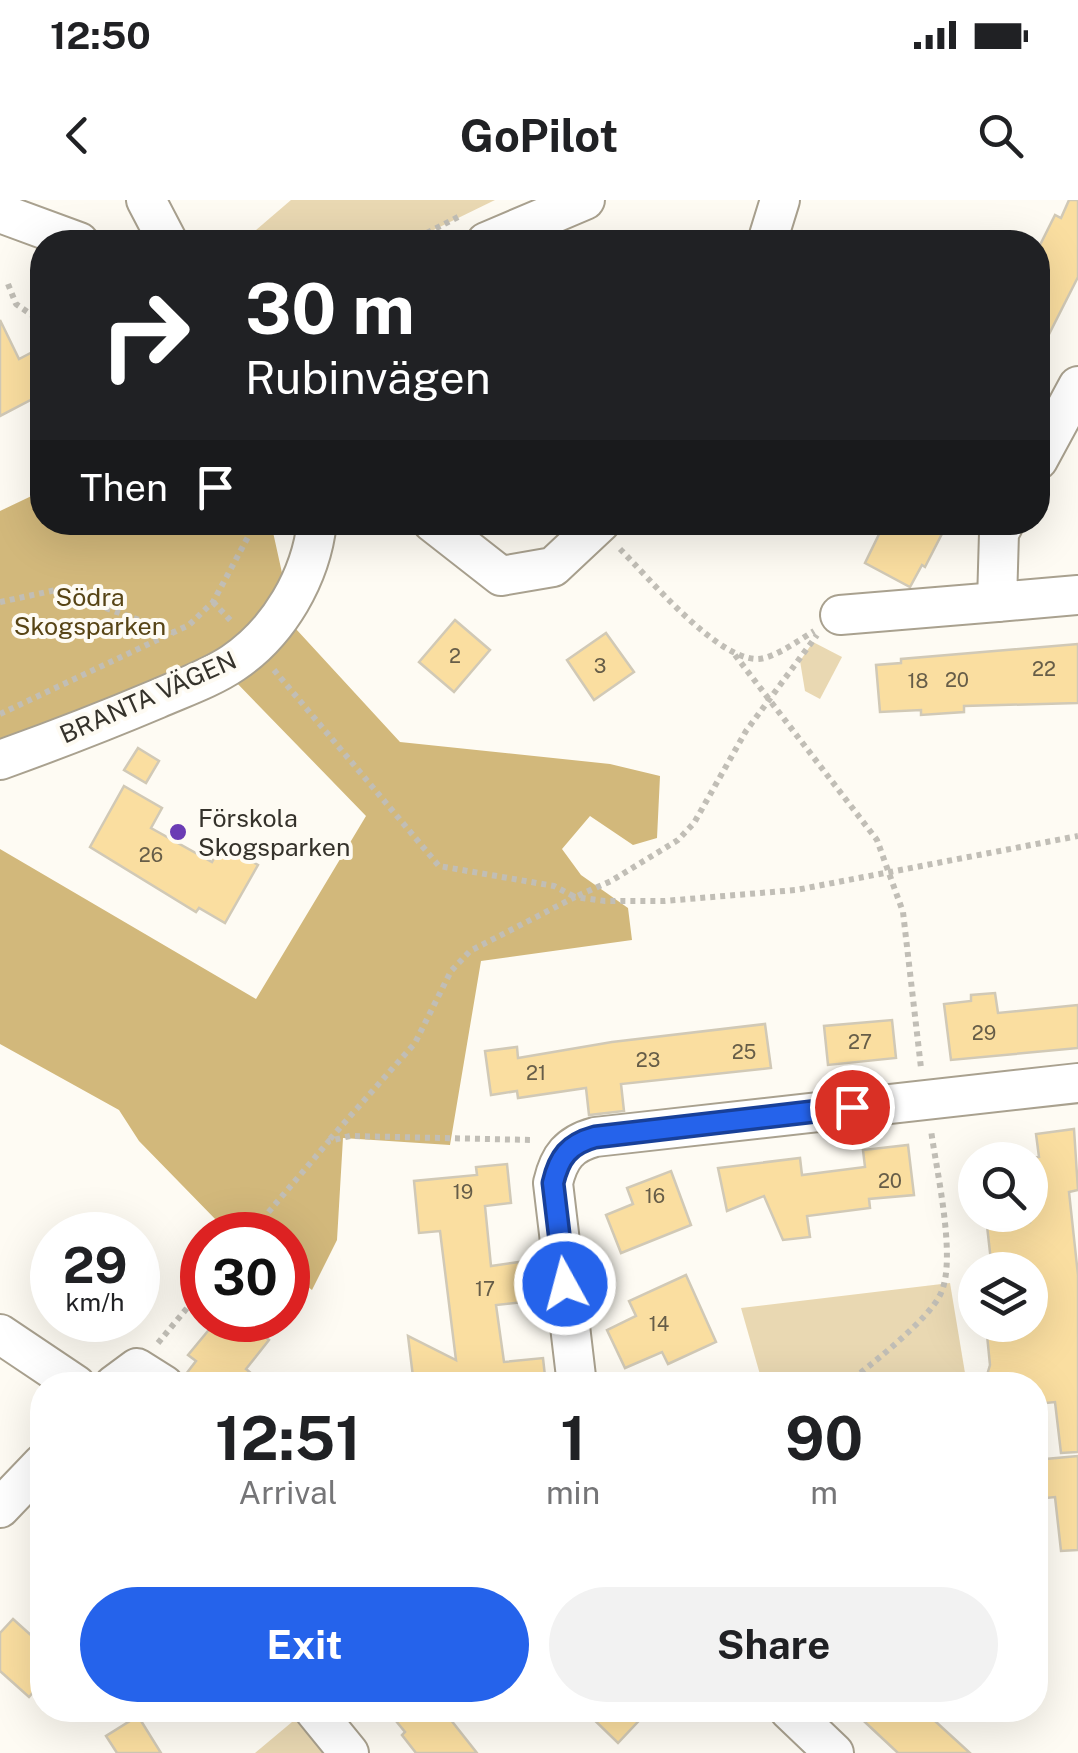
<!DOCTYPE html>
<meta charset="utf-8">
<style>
:root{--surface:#fff;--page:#f2f2f2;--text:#202124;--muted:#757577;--accent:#2563eb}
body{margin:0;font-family:"Public Sans",sans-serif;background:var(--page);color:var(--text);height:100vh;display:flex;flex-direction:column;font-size:38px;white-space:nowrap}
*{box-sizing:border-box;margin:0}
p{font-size:32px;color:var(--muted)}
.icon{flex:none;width:55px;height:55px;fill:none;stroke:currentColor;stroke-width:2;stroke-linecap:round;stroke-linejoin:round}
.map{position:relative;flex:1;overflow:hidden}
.drawer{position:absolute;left:30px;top:1172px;width:1018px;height:350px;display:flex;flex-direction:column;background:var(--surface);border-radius:40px;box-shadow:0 10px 40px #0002}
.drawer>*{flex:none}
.top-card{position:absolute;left:30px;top:30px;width:1020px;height:305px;border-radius:40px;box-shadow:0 10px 40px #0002;background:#202124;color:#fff;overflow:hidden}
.buttons{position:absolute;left:958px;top:942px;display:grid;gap:20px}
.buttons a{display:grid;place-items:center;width:90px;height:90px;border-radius:50%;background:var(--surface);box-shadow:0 10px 40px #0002;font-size:50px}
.speed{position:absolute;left:30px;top:1012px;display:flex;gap:20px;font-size:50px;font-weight:700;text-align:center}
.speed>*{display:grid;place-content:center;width:130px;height:130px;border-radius:50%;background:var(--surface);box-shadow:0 10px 40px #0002;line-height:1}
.speed small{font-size:25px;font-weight:400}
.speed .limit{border:15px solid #d22;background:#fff;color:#111}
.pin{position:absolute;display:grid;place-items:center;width:85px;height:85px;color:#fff;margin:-42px;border:5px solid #fff;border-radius:50%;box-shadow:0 2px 10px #0007}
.me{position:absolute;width:110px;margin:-55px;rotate:353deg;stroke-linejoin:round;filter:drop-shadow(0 0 8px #0008)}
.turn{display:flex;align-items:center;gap:35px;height:210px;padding:0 50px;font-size:45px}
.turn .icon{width:130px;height:130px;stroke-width:2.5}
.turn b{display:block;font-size:70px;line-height:85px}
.then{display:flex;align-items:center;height:95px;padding:0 50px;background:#0003;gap:20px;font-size:38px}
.eta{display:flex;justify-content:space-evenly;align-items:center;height:170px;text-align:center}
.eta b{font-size:60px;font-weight:700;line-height:70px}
.primary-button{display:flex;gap:20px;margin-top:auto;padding:20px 50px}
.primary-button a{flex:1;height:115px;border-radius:60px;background:var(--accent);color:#fff;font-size:40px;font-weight:700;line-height:115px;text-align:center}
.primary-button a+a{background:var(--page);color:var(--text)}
.status{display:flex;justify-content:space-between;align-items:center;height:70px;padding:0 50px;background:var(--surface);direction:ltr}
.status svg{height:28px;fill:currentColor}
header{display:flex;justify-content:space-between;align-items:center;height:130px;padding:0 50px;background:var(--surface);font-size:45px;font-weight:700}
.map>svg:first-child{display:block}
</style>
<div class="status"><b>12:50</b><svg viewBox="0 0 49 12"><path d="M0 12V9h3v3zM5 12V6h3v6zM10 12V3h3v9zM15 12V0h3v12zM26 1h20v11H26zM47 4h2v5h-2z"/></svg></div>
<header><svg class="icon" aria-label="back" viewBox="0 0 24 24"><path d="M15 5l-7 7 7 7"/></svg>GoPilot<svg class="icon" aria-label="search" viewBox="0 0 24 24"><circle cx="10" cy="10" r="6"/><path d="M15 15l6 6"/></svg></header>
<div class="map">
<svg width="1078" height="1553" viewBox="0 0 1078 1553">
<rect width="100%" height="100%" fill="#fefbf3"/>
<g fill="#e9d8b2">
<polygon points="291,0 495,0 409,42 242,42"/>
<polygon points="813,442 842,457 820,499 805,491 800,461"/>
<polygon points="950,1083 967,1185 763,1185 741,1108"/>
<polygon points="298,1517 327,1553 255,1553"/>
</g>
<g fill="#d2b87b">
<polygon points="42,291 42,322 271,323 284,382 237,445 175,475 0,543 0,311"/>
<polygon points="296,429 400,542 610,564 660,576 657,638 633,645 590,616 562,649 581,675 628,708 632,740 481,761 450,945 343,938 337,1040 312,1090 288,1072 288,1035 235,1035 219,1023 139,941 119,910 0,844 0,649 256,799 366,616 233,479"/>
</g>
<g fill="#fadea0" stroke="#d1c9b6" stroke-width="2.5">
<polygon points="1069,0 1078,0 1078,77 1038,156 1038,49 1055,15 1061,18"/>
<polygon points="0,120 19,159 42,147 42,194 0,216"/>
<polygon points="885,322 948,322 925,367 922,365 910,387 865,363"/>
<polygon points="455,420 490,450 454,492 419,462"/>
<polygon points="606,433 634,472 594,500 567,460"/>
<polygon points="1078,444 1078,503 964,506 964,512 921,515 921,510 880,512 876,465 901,463 901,459"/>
<polygon points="138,548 159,561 146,583 124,570"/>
<polygon points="124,586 162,608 151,628 212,662 222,644 258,665 225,723 199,708 196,712 90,647"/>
<polygon points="995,793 998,813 1078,805 1078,848 951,860 944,804 971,801 971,795"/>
<polygon points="892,820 896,858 828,865 824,826"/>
<polygon points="765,824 771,868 621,884 624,911 589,915 586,888 518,898 517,891 491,895 485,851 517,847 518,858 612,842"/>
<polygon points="1074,929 1078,990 1069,992 1078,1075 1078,1252 1061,1253 1055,1202 1035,1204 1035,1185 984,1185 990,1165 986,1125 1030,1125 1030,1070 992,1070 987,1026 1030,1022 1030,958 1039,957 1036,934"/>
<polygon points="908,945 914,995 869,999 870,1008 807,1016 810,1037 783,1040 764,996 727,1011 718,968 800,958 802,975 865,967 863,950"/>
<polygon points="507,964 511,1003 485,1006 491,1066 519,1062 524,1102 496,1105 504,1162 543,1158 546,1185 414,1185 408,1136 456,1160 440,1031 419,1033 414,981 477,975 476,967"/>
<polygon points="671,971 691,1025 621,1053 606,1015 633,1004 627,988"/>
<polygon points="686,1075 716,1142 668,1164 662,1152 625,1168 607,1130 636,1116 629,1101"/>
<polygon points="217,1120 224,1120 240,1133 248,1123 269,1140 246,1169 265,1185 200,1185 186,1174 196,1161 188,1155"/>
<polygon points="1078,1256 1078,1350 1061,1351 1055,1297 1035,1299 1035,1260"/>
<polygon points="13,1419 42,1445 42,1482 29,1497 0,1471 0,1433"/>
<polygon points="387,1510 443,1510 477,1553 416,1553 402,1535 405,1532"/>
<polygon points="584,1510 649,1510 618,1543"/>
<polygon points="852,1510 923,1510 970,1553 898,1553"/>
<polygon points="138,1516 161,1553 117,1553 106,1536"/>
</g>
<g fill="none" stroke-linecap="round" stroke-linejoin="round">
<defs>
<g id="minor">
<polyline points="146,0 168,42"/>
<polyline points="0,13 79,42"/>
<polyline points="486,42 585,0"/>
<polyline points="767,42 780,0"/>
<polyline points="1038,260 1078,186"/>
<polyline points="432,322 501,376 553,367 601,322"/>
<polyline points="1005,322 999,333 997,402 1078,395"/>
<polyline points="840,415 997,402"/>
<path d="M0,560c53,-19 105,-39 157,-61 25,-11 54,-21 76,-36 46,-31 78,-86 84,-141"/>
<polyline points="0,1134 76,1185"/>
<polyline points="114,1185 137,1168 164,1185"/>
<path d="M577,1185l-24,-202c6,-26 16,-39 42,-46l483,-54"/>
<polyline points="0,1308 42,1264"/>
<polyline points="314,1510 349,1553"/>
<polyline points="789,1510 834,1553"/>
</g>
</defs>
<use href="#minor" stroke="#a9a18f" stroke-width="42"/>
<g stroke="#c1beb6" stroke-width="6" stroke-dasharray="5 5" stroke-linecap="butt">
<polyline points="409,42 462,15"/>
<polyline points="8,84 16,104 42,122"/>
<path d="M620,349c29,29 97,111 138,110 17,-1 41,-19 56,-28"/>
<polyline points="0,402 56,390 175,433"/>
<polyline points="213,402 233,423"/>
<polyline points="735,455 877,640 903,712 921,868"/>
<polyline points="274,470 439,666 554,686 575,697 611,681 678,640 694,623 746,531 817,435"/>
<polyline points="0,514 189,425 213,402 256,322"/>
<polyline points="330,939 415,843 451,771 470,751 575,697 605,701 664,701 796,690 1078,636"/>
<polyline points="249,1035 329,941 350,936 533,940"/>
<polyline points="158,1143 202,1090"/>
<path d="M845,1185c24,-19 84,-65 96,-92 16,-35 -5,-124 -10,-163"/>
</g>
<use href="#minor" stroke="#fff" stroke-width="38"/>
</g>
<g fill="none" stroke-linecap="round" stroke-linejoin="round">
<defs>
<path id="route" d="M565,1084l-12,-101c6,-26 16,-39 42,-46l257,-30"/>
</defs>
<use href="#route" stroke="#184099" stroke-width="25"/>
<use href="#route" stroke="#2563eb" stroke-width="18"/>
</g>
<circle fill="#6b3cb4" stroke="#fefbf3" stroke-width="4" cx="178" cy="632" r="10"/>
<g text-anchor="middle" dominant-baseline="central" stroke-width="8" stroke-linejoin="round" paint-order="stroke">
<g font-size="20" fill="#665d48">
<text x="455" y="456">2</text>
<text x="600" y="466">3</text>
<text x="1044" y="469">22</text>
<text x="957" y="480">20</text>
<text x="918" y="481">18</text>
<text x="151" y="655">26</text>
<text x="984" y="833">29</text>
<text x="860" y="842">27</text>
<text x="744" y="852">25</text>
<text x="648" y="860">23</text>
<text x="536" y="873">21</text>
<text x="890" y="981">20</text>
<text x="463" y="992">19</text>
<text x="655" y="996">16</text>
<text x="485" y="1089">17</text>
<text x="659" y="1124">14</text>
</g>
<g font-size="25" fill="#574415" stroke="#fefbf3">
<text x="90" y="397">Södra<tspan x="90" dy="29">Skogsparken</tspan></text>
</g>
<g font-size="25" fill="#35322b" stroke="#fefbf3">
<text transform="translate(148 497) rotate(-24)">BRANTA VÄGEN</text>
</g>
<g font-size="25" fill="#35322b" stroke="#fefbf3" text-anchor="start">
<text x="198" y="618">Förskola<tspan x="198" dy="29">Skogsparken</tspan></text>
</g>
</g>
</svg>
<div class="buttons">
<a><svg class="icon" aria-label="search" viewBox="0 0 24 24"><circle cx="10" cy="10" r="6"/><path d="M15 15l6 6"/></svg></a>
<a><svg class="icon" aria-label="layers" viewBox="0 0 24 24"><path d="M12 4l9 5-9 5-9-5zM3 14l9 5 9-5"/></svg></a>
</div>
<div class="speed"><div>29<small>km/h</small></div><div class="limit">30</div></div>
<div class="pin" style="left:852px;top:907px;background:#d93025"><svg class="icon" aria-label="arrive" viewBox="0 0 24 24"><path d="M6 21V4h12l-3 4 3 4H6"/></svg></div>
<svg class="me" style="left:565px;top:1084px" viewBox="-20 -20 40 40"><circle r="17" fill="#2563eb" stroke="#fff" stroke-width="3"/><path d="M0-11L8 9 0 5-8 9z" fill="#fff"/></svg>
<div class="top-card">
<div class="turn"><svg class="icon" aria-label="right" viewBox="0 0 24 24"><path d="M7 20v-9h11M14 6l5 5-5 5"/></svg><div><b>30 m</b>Rubinvägen</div></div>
<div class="then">Then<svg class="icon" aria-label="arrive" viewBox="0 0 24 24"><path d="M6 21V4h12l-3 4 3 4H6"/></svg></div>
</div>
<section class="drawer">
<div class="eta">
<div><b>12:51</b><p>Arrival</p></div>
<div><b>1</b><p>min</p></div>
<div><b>90</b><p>m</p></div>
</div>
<div class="primary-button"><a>Exit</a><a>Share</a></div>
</section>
</div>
